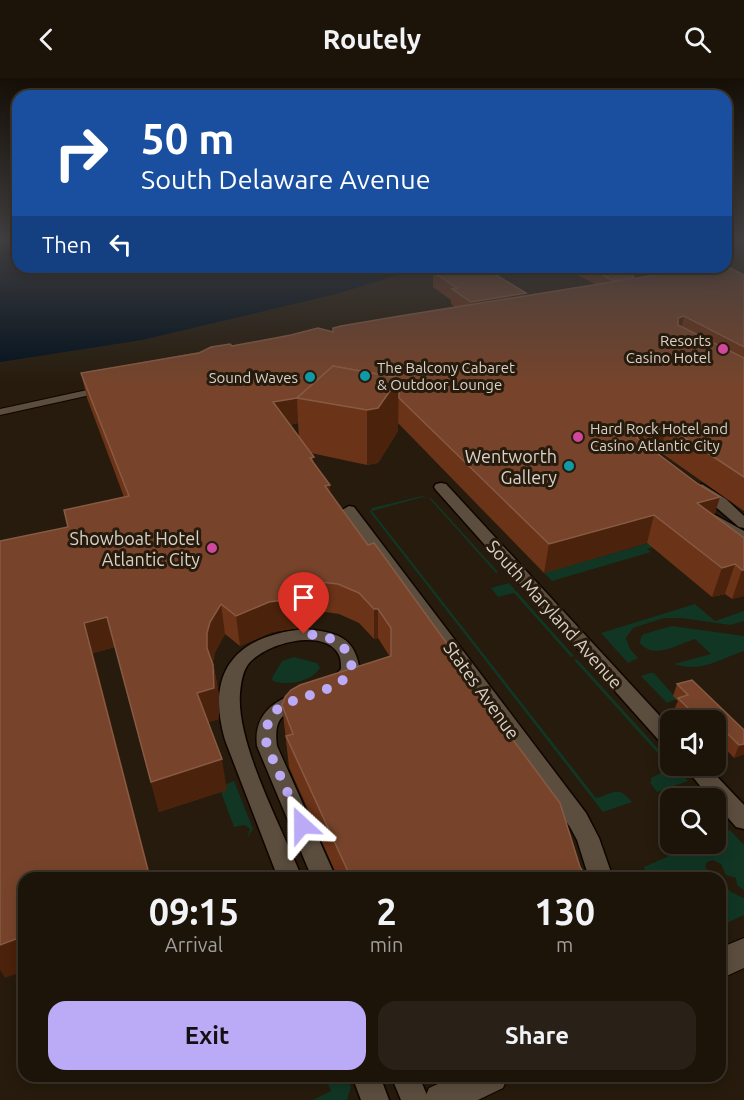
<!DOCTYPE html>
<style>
:root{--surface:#1c1409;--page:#292117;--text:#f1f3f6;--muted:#a09e9c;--line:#3a332a;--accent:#bbaaf6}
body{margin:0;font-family:Ubuntu,sans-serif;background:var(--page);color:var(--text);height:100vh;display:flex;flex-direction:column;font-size:22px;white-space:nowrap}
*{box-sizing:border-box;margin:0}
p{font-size:20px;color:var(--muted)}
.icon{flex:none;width:33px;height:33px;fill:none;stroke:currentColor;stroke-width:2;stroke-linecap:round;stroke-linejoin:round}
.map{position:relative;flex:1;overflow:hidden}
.panel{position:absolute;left:18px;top:794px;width:708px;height:210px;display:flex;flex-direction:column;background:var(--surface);border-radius:18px;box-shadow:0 3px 15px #0003,0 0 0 2px var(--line)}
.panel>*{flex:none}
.top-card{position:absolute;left:12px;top:12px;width:720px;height:183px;border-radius:18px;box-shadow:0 3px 15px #0003,0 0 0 2px var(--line);background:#1a4fa0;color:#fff;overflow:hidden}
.controls{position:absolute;left:660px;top:632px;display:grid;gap:12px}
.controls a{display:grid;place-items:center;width:66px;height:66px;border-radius:12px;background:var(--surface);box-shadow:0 3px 15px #0003,0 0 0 2px var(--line);font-size:30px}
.pin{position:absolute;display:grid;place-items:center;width:51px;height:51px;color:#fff;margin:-62px -26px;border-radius:50% 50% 50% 0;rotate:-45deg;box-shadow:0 0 6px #0007}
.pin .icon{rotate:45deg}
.me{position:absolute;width:66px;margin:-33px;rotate:336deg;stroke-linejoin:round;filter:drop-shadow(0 0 4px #0008)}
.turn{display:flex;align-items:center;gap:21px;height:126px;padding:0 30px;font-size:27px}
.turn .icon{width:78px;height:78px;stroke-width:2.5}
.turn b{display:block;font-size:42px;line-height:51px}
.then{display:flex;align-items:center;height:57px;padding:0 30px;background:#0003;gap:12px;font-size:22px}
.eta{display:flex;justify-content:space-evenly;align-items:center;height:102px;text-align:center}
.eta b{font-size:36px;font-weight:600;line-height:42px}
.action{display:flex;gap:12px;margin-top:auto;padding:12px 30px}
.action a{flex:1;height:69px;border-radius:18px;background:var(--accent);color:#111;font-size:24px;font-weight:600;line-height:69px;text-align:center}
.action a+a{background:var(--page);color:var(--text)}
header{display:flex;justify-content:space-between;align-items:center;height:78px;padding:0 30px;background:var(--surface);font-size:27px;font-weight:600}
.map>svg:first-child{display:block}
</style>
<header><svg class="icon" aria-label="back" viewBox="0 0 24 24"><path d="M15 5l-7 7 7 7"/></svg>Routely<svg class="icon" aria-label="search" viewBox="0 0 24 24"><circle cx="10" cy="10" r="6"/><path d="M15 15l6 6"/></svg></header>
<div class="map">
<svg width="744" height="1022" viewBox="0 0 744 1022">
<rect width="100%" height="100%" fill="#261b0c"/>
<g fill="#113624">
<path d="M422,418l10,3 66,73 -2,1 -67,-75 -6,-1 -51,14 224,287c19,-5 22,-13 36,4l-29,10 -233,-300 2,-4z"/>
<polygon points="656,463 656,468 647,471 651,474 552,503 544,495"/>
<polygon points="509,505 574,578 571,579 514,515 498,519 491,510"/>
<polygon points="695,526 715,543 744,533 744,543 730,547 682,540 664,540 633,550 626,560 630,571 638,580 628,585 601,555"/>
<path d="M672,548l72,10v15c-25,8 -41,22 -70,13l37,-10 -16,-15c-19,6 -41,21 -55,4l1,-6 3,-3z"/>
<path d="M294,579l23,6 3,5c-9,14 -32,18 -47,13l-1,-3 10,-17z"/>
<polygon points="577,581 670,684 670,687 673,687 688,703 657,714 651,706 651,700 671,690 574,582"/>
<polygon points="650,595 654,595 677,621 667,625 641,598"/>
<polygon points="234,703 253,751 247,760 250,751 245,747 234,749 221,714 227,712 226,706"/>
<polygon points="730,752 744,767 744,812 737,807 736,800 726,797 721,786 713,782 707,784 705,788 710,798 715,799 643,799 646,796 644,789 699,765 716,765 716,758"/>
<polygon points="720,802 731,814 744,820 744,837 720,848"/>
<polygon points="325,998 347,998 351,1009 347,1022 313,1022 331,1013"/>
</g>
<polygon fill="#000f1c" points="0,164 18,164 18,189 439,189 410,193 336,216 142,262 0,284"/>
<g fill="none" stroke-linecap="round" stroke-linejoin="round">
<defs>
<polygon id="pedestrian" points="101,309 104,310 104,314 0,337 0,331"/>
<g id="minor">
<polygon points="441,405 446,406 670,649 670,670 663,667 436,412 434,409 436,406"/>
<polygon points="702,406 726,421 744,438 744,450 739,449 697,413 695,410"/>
<polygon points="349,428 354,429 586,735 599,760 613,800 589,800 577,762 570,749 342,432"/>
<polygon points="710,434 744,453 744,465 705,441 703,438 705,435"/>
<path d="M304,551c32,3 51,7 56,42 -6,11 -17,20 -30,17l-2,-5 13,-14c0,-4 0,-10 -2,-14 -14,-29 -78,-11 -92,11 -5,8 -6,18 -7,27 -4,51 42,135 62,185h-24l-53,-138c-20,-69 11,-104 79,-111z"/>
<path d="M303,613l7,2 3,5c-11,19 -42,4 -36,48l59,132h-24l-55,-132c-4,-32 18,-47 46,-55z"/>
<polygon points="683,687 706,687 744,727 744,751 736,749 716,726 716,720 710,720"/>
<polygon points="352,998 380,998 389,1022 361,1022"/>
<polygon points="391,998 419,998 429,1022 401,1022"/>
</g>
<g id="tertiary">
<polygon points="744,860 744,890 720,901 720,870"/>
<polygon points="455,998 508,998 503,1010 478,1022 424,1022 429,1010"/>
</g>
</defs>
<use href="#pedestrian" stroke="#0f0500" stroke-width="2"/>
<use href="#minor" stroke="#0f0500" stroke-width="3"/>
<use href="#tertiary" stroke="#0f0500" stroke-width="2"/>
<use href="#pedestrian" fill="#5c4e3e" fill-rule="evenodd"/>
<use href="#minor" fill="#5c4e3e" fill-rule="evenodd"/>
<use href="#tertiary" fill="#5c4e3e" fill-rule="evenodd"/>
</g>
<g fill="#6b3318" fill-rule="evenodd">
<path d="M578,189h51v2l4,9 111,-3v236l-84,-59 -3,1 41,31 22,13 -6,19 30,22v58l-12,3 -7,-5 -13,3 -65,-54 -103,30 -146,-150v8l-20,32 -11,2 -56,-12 3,10 16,30 125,168 132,217h-249l-49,-111 -7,-62 108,-48 -12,-19 -4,1 -15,-16 -20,-9 -27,-4v16l-40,6 -32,14 -15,-12 -10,18 -2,10 6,33v24l-11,3 19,68 -68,22 -44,-165 -22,6 -88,325 63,-451 56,-30 -37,-99 -6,-25 151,-27 101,-14 122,-25 -4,-3v-4l-18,-13v-15l93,23 69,-11 -18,-9zM298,345l1,15 -9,-13z"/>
<polygon points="677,606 744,652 744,676 734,680 719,664 716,642 684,642 674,632 678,623 673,618"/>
</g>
<g fill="#4b220b">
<polygon points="526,215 525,230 469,240 471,224"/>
<polygon points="684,238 679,261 678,240"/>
<polygon points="399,300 398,353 378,385 367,387 367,332"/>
<polygon points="297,320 298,345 275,350 273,324"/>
<polygon points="667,348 660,374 652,378 657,352"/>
<polygon points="645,353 639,379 632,383 638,357"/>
<polygon points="330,407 331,435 325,408"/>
<polygon points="720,419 711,447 697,425"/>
<polygon points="654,437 647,465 544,495 549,466"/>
<polygon points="735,486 725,516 712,519 722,490"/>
<polygon points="742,492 744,492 744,518 732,521"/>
<polygon points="310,503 312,548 272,554 240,568 236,538"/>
<polygon points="221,526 225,556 215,574 212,585 207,570 207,555 210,544"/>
<polygon points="374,531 378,531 378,560 374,561"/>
<polygon points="107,539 115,569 93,575 151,800 150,800 84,545"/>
<polygon points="213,587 219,617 219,641 203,646 197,615"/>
<polygon points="724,652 719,664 716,666 716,655"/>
<polygon points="744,666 744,676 734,680 739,667"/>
<polygon points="222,681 227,712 159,734 151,704"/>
<polygon points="24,858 24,893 5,900 0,892 0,867"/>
</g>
<g fill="#77442b" stroke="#875a44" stroke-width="1.5">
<polygon points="726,188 744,197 744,269 684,238 678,240 678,247 744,280 744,399 667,348 657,352 657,356 645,353 638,357 637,360 698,406 720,419 697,425 744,460 744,492 742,492 735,486 722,490 654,437 549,466 399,320 399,300 333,288 297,320 273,324 314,379 310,380 330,407 325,408 368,467 374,465 380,473 456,578 452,579 465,597 560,725 580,789 587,800 351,800 286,658 293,656 282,627 285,619 291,612 300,607 391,578 391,550 378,531 374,531 359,515 338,506 310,503 311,518 269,524 236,538 221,526 210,544 207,555 207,570 213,587 214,610 197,615 222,681 151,704 107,539 84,545 150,800 24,800 24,858 0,867 0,463 68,449 64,432 129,418 81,295 199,275 211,269 230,266 232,268 291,257 318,250 333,254 333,250 341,248 400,238 705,189 726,189"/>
<polygon points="483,189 526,215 471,224 452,211 457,210 433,194"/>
<polygon points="588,189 629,189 629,191 634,194 633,200 614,203"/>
<polygon points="333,288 399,300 378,330 367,332 297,320"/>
<polygon points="692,602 744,652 744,666 739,667 724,652 716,655 716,642 700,642 678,620 688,617 677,606"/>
</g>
<linearGradient id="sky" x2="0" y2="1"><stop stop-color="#150f07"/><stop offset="0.53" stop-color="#413f40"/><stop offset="1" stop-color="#413f40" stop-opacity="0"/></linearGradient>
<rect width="744" height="307" fill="url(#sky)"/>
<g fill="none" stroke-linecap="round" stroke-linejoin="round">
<path stroke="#bbaaf6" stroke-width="10" stroke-dasharray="0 18" d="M302,747l-35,-79c-3,-14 0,-28 12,-38 17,-14 93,-20 67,-57 -9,-14 -27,-16 -42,-17"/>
</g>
<g fill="#d1479c" stroke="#261b0c" stroke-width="2">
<circle cx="723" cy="271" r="6"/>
<circle cx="578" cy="359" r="6"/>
<circle cx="212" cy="470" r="6"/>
</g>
<g fill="#0f9aa8" stroke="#261b0c" stroke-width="2">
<circle cx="365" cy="298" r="6"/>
<circle cx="310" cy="299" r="6"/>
<circle cx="569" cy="388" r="6"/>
</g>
<g text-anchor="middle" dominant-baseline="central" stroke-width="6" stroke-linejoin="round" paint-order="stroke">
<g font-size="15" fill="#dad2c8" stroke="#261b0c" text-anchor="end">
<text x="711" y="262">Resorts<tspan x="711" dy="17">Casino Hotel</tspan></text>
<text x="377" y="289" text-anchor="start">The Balcony Cabaret<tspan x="377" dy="17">&amp; Outdoor Lounge</tspan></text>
<text x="298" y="299">Sound Waves</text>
<text x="590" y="350" text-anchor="start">Hard Rock Hotel and<tspan x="590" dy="17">Casino Atlantic City</tspan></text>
</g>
<g font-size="18" fill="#dad2c8" stroke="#261b0c" text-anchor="end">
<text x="557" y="378">Wentworth<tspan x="557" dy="21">Gallery</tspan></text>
<text x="200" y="460">Showboat Hotel<tspan x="200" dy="21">Atlantic City</tspan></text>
</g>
<g font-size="18" fill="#dad2c8" stroke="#261b0c">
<text transform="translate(555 536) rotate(48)">South Maryland Avenue</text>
<text transform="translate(482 612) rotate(54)">States Avenue</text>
</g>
</g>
</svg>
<div class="controls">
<a><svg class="icon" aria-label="sound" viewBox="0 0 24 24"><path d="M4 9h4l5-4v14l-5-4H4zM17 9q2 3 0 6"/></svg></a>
<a><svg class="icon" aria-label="search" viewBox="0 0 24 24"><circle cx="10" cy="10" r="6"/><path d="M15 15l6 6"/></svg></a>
</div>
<div class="pin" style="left:304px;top:556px;background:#d93025"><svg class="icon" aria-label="arrive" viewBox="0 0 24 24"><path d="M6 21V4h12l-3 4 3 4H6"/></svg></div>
<svg class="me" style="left:302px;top:747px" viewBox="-20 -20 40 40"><path d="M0-17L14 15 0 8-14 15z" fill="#bbaaf6" stroke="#fff" stroke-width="4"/></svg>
<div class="top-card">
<div class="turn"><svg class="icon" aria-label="right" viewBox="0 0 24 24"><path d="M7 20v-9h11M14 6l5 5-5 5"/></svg><div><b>50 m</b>South Delaware Avenue</div></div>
<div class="then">Then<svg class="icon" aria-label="left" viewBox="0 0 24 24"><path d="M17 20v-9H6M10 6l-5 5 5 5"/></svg></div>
</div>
<section class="panel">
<div class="eta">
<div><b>09:15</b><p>Arrival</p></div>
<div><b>2</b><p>min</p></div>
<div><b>130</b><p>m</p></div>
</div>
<div class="action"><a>Exit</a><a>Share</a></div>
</section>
</div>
